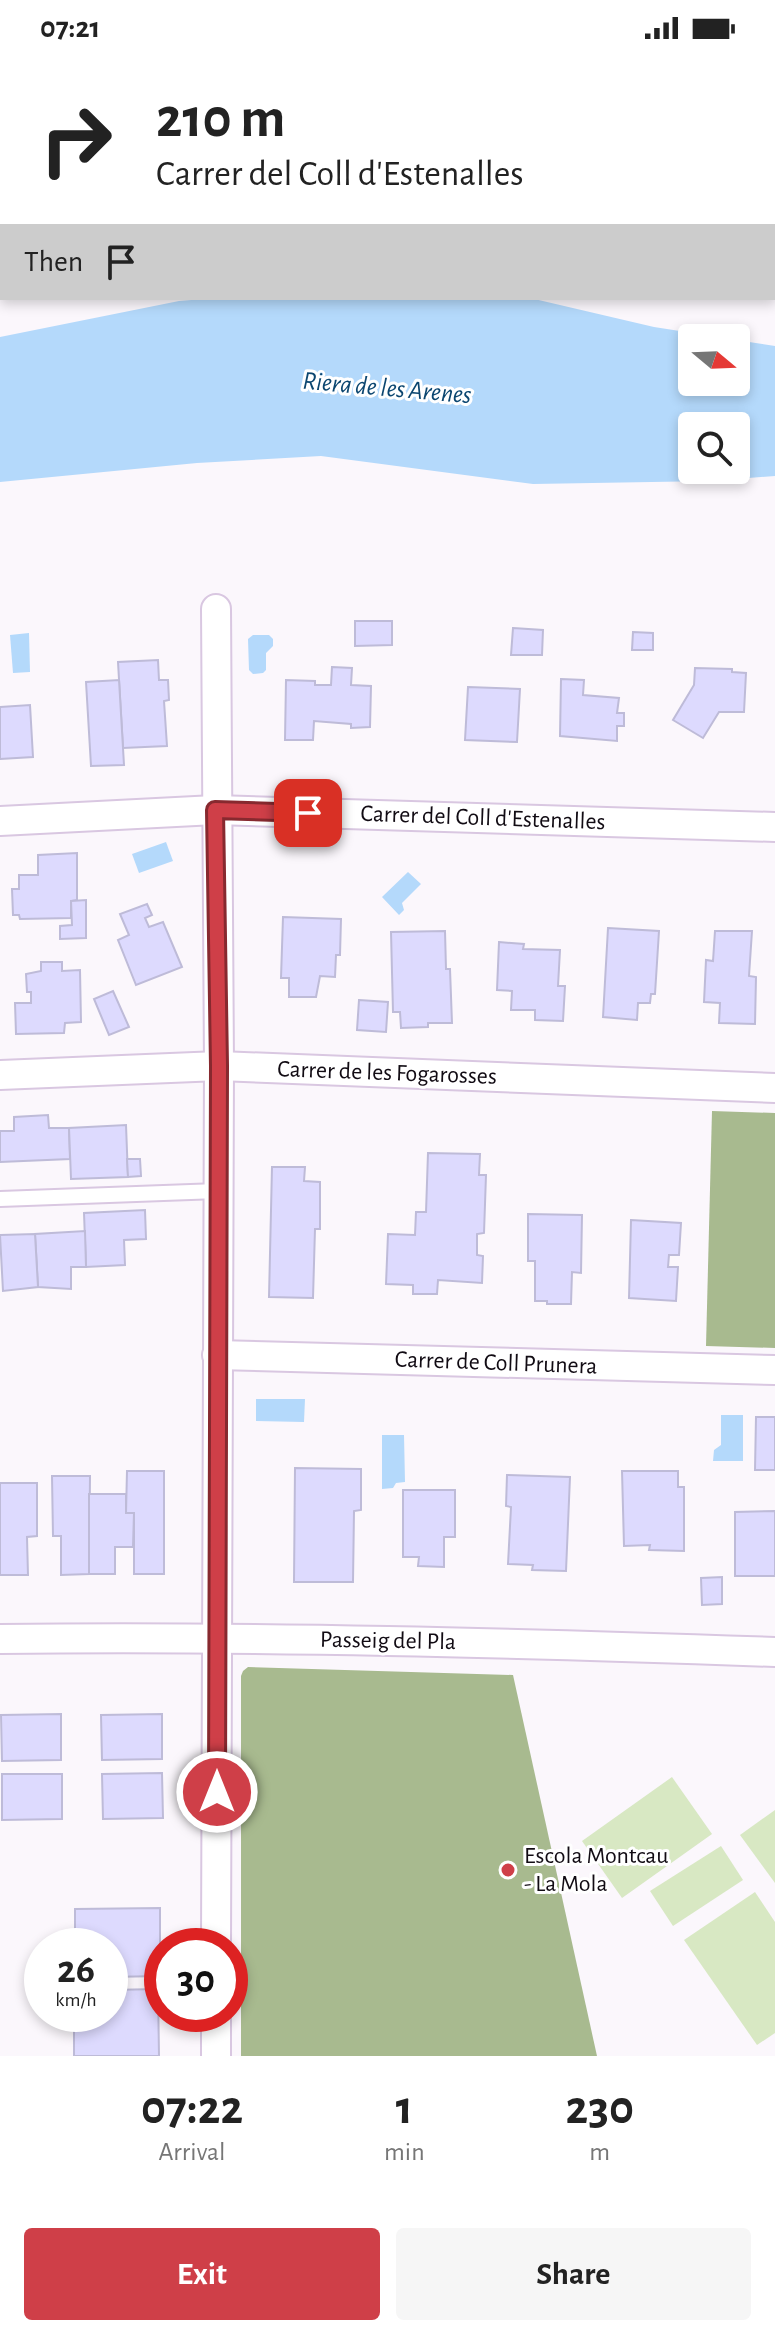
<!DOCTYPE html>
<style>
:root{--surface:#fff;--page:#f6f6f6;--text:#222;--muted:#767676;--accent:#cf3f48}
body{margin:0;font-family:"Alegreya Sans",sans-serif;background:var(--page);color:var(--text);height:100vh;display:flex;flex-direction:column;font-size:30px;white-space:nowrap}
*{box-sizing:border-box;margin:0}
p{font-size:26px;color:var(--muted)}
.icon{flex:none;width:44px;height:44px;fill:none;stroke:currentColor;stroke-width:2;stroke-linecap:round;stroke-linejoin:round}
.map{position:relative;height:2000px;overflow:hidden}
.drawer{display:flex;flex-direction:column;background:var(--surface);flex:1}
.drawer>*{flex:none}
.hud{position:absolute;left:0px;top:0px;width:776px;height:244px;box-shadow:0 4px 12px #0003;background:#fff;color:var(--text);overflow:hidden}
.needle{width:52px;rotate:109deg}
.controls{position:absolute;left:678px;top:268px;display:grid;gap:16px}
.controls a{display:grid;place-items:center;width:72px;height:72px;border-radius:8px;background:var(--surface);box-shadow:0 4px 12px #0003;font-size:40px}
.speed{position:absolute;left:24px;top:1872px;display:flex;gap:16px;font-size:40px;font-weight:700;text-align:center}
.speed>*{display:grid;place-content:center;width:104px;height:104px;border-radius:50%;background:var(--surface);box-shadow:0 4px 12px #0003;line-height:1}
.speed small{font-size:20px;font-weight:400}
.speed .limit{border:12px solid #d22;background:#fff;color:#111}
.pin{position:absolute;display:grid;place-items:center;width:68px;height:68px;color:#fff;margin:-34px;border-radius:16px;box-shadow:0 4px 12px #0006}
.me{position:absolute;width:88px;margin:-44px;rotate:0deg;stroke-linejoin:round;filter:drop-shadow(0 0 6px #0008)}
.turn{display:flex;align-items:center;gap:28px;height:168px;padding:0 24px;font-size:36px}
.turn .icon{width:104px;height:104px;stroke-width:2.5}
.turn b{display:block;font-size:56px;line-height:68px}
.then{display:flex;align-items:center;height:76px;padding:0 24px;background:#0003;gap:16px;font-size:30px}
.eta{display:flex;justify-content:space-evenly;align-items:center;height:136px;text-align:center}
.eta b{font-size:48px;font-weight:700;line-height:56px}
.cta{display:flex;gap:16px;margin-top:auto;padding:16px 24px}
.cta a{flex:1;height:92px;border-radius:8px;background:var(--accent);color:#fff;font-size:32px;font-weight:700;line-height:92px;text-align:center}
.cta a+a{background:var(--page);color:var(--text)}
.status{display:flex;justify-content:space-between;align-items:center;height:56px;padding:0 40px;background:var(--surface);direction:ltr}
.status svg{height:22px;fill:currentColor}
.map>svg:first-child{display:block}
</style>
<div class="status"><b>07:21</b><svg viewBox="0 0 49 12"><path d="M0 12V9h3v3zM5 12V6h3v6zM10 12V3h3v9zM15 12V0h3v12zM26 1h20v11H26zM47 4h2v5h-2z"/></svg></div>
<div class="map">
<svg width="775" height="2000" viewBox="0 0 775 2000">
<rect width="100%" height="100%" fill="#fbf7fc"/>
<g fill="#d8e8c3">
<polygon points="672,1721 712,1778 622,1842 582,1785"/>
<polygon points="775,1754 775,1827 740,1779"/>
<polygon points="721,1790 743,1824 673,1870 650,1835"/>
<polygon points="755,1836 775,1866 775,1977 757,1989 684,1884"/>
</g>
<g fill="#a8ba8f">
<polygon points="712,1055 775,1057 775,1292 706,1290"/>
<polygon points="248,1611 513,1619 597,2000 241,2000 241,1620 243,1615"/>
</g>
<g fill="#b4d9fb" fill-rule="evenodd">
<path d="M216,242h314l124,29 71,11h-33v44h44v-42l39,6v130l-64,5 -178,3 -212,-28 -124,7 -197,19v-145l179,-36zM692,370h44v44h-44z"/>
<polygon points="29,577 30,616 13,617 10,579"/>
<polygon points="253,579 269,579 273,583 273,590 266,597 266,614 263,617 253,618 249,614 248,583"/>
<polygon points="166,786 173,805 139,817 132,798"/>
<polygon points="408,816 421,828 402,847 404,854 399,859 382,841"/>
<polygon points="256,1343 305,1343 304,1366 256,1365"/>
<polygon points="721,1359 743,1359 743,1405 713,1405 714,1394 721,1389"/>
<polygon points="382,1379 404,1379 405,1426 396,1427 393,1432 382,1433"/>
</g>
<g fill="#dddafe" stroke="#bebbd8" stroke-width="2">
<polygon points="355,565 392,565 392,589 355,590"/>
<polygon points="513,572 543,574 542,599 511,599"/>
<polygon points="633,576 653,577 653,594 632,594"/>
<polygon points="158,604 159,624 168,624 169,644 164,645 167,690 123,692 118,606"/>
<polygon points="332,611 352,612 351,629 371,630 370,671 351,672 351,668 314,665 313,684 285,684 286,624 315,625 315,629 331,629"/>
<polygon points="695,612 732,613 732,616 746,617 744,656 719,656 703,682 673,664 694,629"/>
<polygon points="561,623 584,624 583,639 619,642 617,657 624,657 624,670 617,670 617,685 560,680"/>
<polygon points="119,624 124,709 91,710 86,626"/>
<polygon points="468,631 520,633 517,686 465,684"/>
<polygon points="30,649 33,701 0,703 0,651"/>
<polygon points="77,797 77,844 71,845 71,862 20,863 19,859 13,859 12,833 19,833 19,819 38,819 38,799"/>
<polygon points="86,844 86,882 60,883 60,870 72,869 71,845"/>
<polygon points="147,848 152,859 145,862 149,871 163,866 182,911 136,929 118,884 129,879 120,858"/>
<polygon points="283,861 341,863 340,899 336,899 335,921 320,920 316,941 289,941 289,922 281,922"/>
<polygon points="608,872 659,875 655,938 651,938 650,947 638,947 637,964 603,961"/>
<polygon points="445,875 446,913 450,913 452,967 428,967 428,971 401,972 400,956 393,956 391,876"/>
<polygon points="715,875 752,875 749,920 756,921 755,968 719,967 720,947 704,946 706,904 713,905"/>
<polygon points="499,886 524,888 523,893 560,894 558,930 565,930 563,965 535,964 535,954 511,954 512,935 497,934"/>
<polygon points="41,906 62,906 62,915 80,914 81,966 65,967 64,977 16,978 15,947 31,947 31,936 27,936 26,918 41,915"/>
<polygon points="113,935 129,971 109,979 94,943"/>
<polygon points="359,944 388,946 386,976 357,974"/>
<polygon points="48,1059 49,1072 69,1072 70,1103 0,1106 0,1075 14,1075 14,1061"/>
<polygon points="126,1069 128,1121 71,1123 69,1072"/>
<polygon points="428,1097 480,1098 479,1119 486,1119 484,1177 477,1178 477,1199 483,1200 482,1227 438,1224 437,1238 413,1238 413,1229 386,1228 388,1178 415,1179 416,1156 426,1156"/>
<polygon points="127,1103 140,1103 141,1120 128,1121"/>
<polygon points="272,1111 305,1111 304,1125 320,1126 320,1173 315,1173 313,1242 269,1241"/>
<polygon points="145,1154 146,1183 124,1184 125,1209 86,1211 84,1157"/>
<polygon points="528,1158 582,1159 581,1217 572,1216 571,1248 547,1248 547,1245 535,1245 535,1205 528,1205"/>
<polygon points="631,1164 681,1167 679,1199 669,1199 668,1211 678,1211 676,1245 629,1242"/>
<polygon points="85,1175 86,1211 71,1211 71,1233 38,1231 35,1178"/>
<polygon points="35,1178 38,1231 3,1235 0,1179"/>
<polygon points="756,1361 775,1361 775,1414 755,1414"/>
<polygon points="295,1412 361,1413 361,1454 354,1455 353,1526 294,1526"/>
<polygon points="127,1415 164,1415 164,1518 134,1518 134,1457 126,1457"/>
<polygon points="622,1415 678,1415 678,1431 684,1431 684,1495 649,1494 650,1489 624,1490"/>
<polygon points="507,1419 570,1421 566,1515 532,1514 533,1509 508,1508 511,1451 506,1450"/>
<polygon points="52,1420 90,1420 89,1518 61,1519 61,1480 53,1480"/>
<polygon points="0,1427 37,1427 37,1480 27,1481 28,1519 0,1519"/>
<polygon points="403,1434 455,1434 455,1481 444,1481 444,1511 418,1510 419,1501 403,1501"/>
<polygon points="89,1438 126,1438 126,1457 134,1457 133,1491 115,1491 115,1518 89,1518"/>
<polygon points="775,1455 775,1520 735,1520 735,1456"/>
<polygon points="722,1521 722,1548 702,1549 701,1522"/>
<polygon points="61,1658 61,1704 2,1705 1,1659"/>
<polygon points="162,1658 162,1703 102,1704 101,1659"/>
<polygon points="162,1717 163,1762 103,1763 102,1718"/>
<polygon points="2,1718 62,1718 62,1763 2,1764"/>
<polygon points="160,1852 160,1920 110,1921 110,1890 75,1890 75,1853"/>
<polygon points="158,1933 159,2000 74,2000 74,1958 110,1958 110,1934"/>
</g>
<g fill="none" stroke-linecap="round" stroke-linejoin="round">
<defs>
<polyline id="service" points="0,1143 218,1135"/>
<g id="minor">
<polyline points="216,553 219,1010 216,1890"/>
<polyline points="0,765 215,754 775,771"/>
<polyline points="0,1019 219,1010 775,1032"/>
<polyline points="217,1299 775,1314"/>
<path d="M0,1583c258,-3 517,4 775,13"/>
<polyline points="216,2000 216,1958"/>
</g>
<g id="tertiary">
<polyline points="597,2 608,0"/>
<polyline points="0,75 2,75"/>
</g>
</defs>
<use href="#service" stroke="#d9c7e1" stroke-width="18"/>
<use href="#minor" stroke="#d9c7e1" stroke-width="32"/>
<use href="#tertiary" stroke="#d9c7e1" stroke-width="40"/>
<use href="#service" stroke="#fff" stroke-width="14"/>
<use href="#minor" stroke="#fff" stroke-width="28"/>
<use href="#tertiary" stroke="#fff" stroke-width="36"/>
</g>
<g fill="none" stroke-linecap="round" stroke-linejoin="round">
<defs>
<polyline id="route" points="217,1736 219,1010 215,754 308,757"/>
</defs>
<use href="#route" stroke="#87292f" stroke-width="20"/>
<use href="#route" stroke="#cf3f48" stroke-width="14"/>
</g>
<circle fill="#cf3f48" stroke="#fff" stroke-width="3" cx="508" cy="1814" r="8"/>
<g text-anchor="middle" dominant-baseline="central" stroke-width="6" stroke-linejoin="round" paint-order="stroke">
<g font-size="24" fill="#110b13" stroke="#fff">
<text transform="translate(483 762) rotate(2)">Carrer del Coll d'Estenalles</text>
<text transform="translate(387 1017) rotate(2)">Carrer de les Fogarosses</text>
<text transform="translate(496 1307) rotate(2)">Carrer de Coll Prunera</text>
<text transform="translate(388 1585) rotate(1)">Passeig del Pla</text>
</g>
<g font-size="24" fill="#110b13" stroke="#fff" text-anchor="start">
<text x="524" y="1800">Escola Montcau<tspan x="524" dy="28">- La Mola</tspan></text>
</g>
<g font-size="26" font-style="italic" fill="#0b4670" stroke="#fff">
<text transform="translate(387 332) rotate(5)">Riera de les Arenes</text>
</g>
</g>
</svg>
<div class="controls">
<a><svg class="needle" viewBox="-14 -14 28 28"><path d="M0-13l5 13h-10z" fill="#e53935"/><path d="M0 13l5-13h-10z" fill="#767676"/></svg></a>
<a><svg class="icon" aria-label="search" viewBox="0 0 24 24"><circle cx="10" cy="10" r="6"/><path d="M15 15l6 6"/></svg></a>
</div>
<div class="speed"><div>26<small>km/h</small></div><div class="limit">30</div></div>
<div class="pin" style="left:308px;top:757px;background:#d93025"><svg class="icon" aria-label="arrive" viewBox="0 0 24 24"><path d="M6 21V4h12l-3 4 3 4H6"/></svg></div>
<svg class="me" style="left:217px;top:1736px" viewBox="-20 -20 40 40"><circle r="17" fill="#cf3f48" stroke="#fff" stroke-width="3"/><path d="M0-11L8 9 0 5-8 9z" fill="#fff"/></svg>
<div class="hud">
<div class="turn"><svg class="icon" aria-label="right" viewBox="0 0 24 24"><path d="M7 20v-9h11M14 6l5 5-5 5"/></svg><div><b>210 m</b>Carrer del Coll d'Estenalles</div></div>
<div class="then">Then<svg class="icon" aria-label="arrive" viewBox="0 0 24 24"><path d="M6 21V4h12l-3 4 3 4H6"/></svg></div>
</div>
</div>
<section class="drawer">
<div class="eta">
<div><b>07:22</b><p>Arrival</p></div>
<div><b>1</b><p>min</p></div>
<div><b>230</b><p>m</p></div>
</div>
<div class="cta"><a>Exit</a><a>Share</a></div>
</section>
